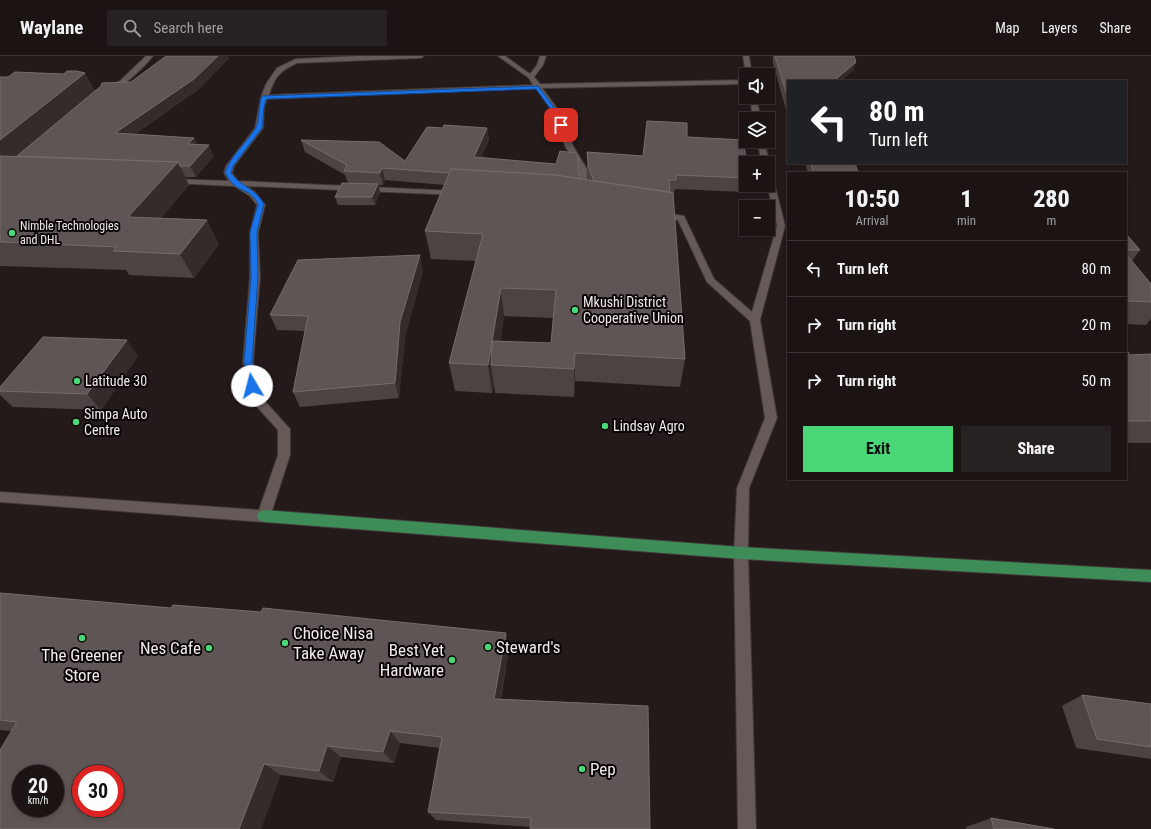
<!DOCTYPE html>
<meta charset="utf-8">
<style>
:root{--surface:#1b1413;--page:#282121;--text:#f1f3f6;--muted:#a09ea0;--line:#393333;--accent:#4ad778}
body{margin:0;font-family:"Roboto Condensed",sans-serif;background:var(--page);color:var(--text);height:100vh;display:flex;flex-direction:column;font-size:15px;white-space:nowrap}
*{box-sizing:border-box;margin:0}
p{font-size:13px;color:var(--muted)}
.icon{flex:none;width:22px;height:22px;fill:none;stroke:currentColor;stroke-width:2;stroke-linecap:round;stroke-linejoin:round}
.map{position:relative;flex:1;overflow:hidden}
.drawer{position:absolute;left:787px;top:116px;width:340px;height:308px;display:flex;flex-direction:column;background:var(--surface);border-radius:0px;box-shadow:0 2px 6px #0003,0 0 0 1px var(--line)}
.drawer>*{flex:none}
.guide{position:absolute;left:787px;top:24px;width:340px;height:84px;border-radius:0px;box-shadow:0 2px 6px #0003,0 0 0 1px var(--line);background:#202124;color:#fff;overflow:hidden}
.tools{position:absolute;left:739px;top:12px;display:grid;gap:8px}
.tools a{display:grid;place-items:center;width:36px;height:36px;border-radius:0px;background:var(--surface);box-shadow:0 2px 6px #0003,0 0 0 1px var(--line);font-size:20px}
.speed{position:absolute;left:12px;top:709px;display:flex;gap:8px;font-size:20px;font-weight:700;text-align:center}
.speed>*{display:grid;place-content:center;width:52px;height:52px;border-radius:50%;background:var(--surface);box-shadow:0 2px 6px #0003,0 0 0 1px var(--line);line-height:1}
.speed small{font-size:10px;font-weight:400}
.speed .limit{border:6px solid #d22;background:#fff;color:#111}
.pin{position:absolute;display:grid;place-items:center;width:34px;height:34px;color:#fff;margin:-17px;border-radius:8px;box-shadow:0 2px 6px #0006}
.me{position:absolute;width:44px;margin:-22px;rotate:352deg;stroke-linejoin:round;filter:drop-shadow(0 0 3px #0008)}
.turn{display:flex;align-items:center;gap:14px;height:84px;padding:0 16px;font-size:18px}
.turn .icon{width:52px;height:52px;stroke-width:2.5}
.turn b{display:block;font-size:28px;line-height:34px}
.eta{display:flex;justify-content:space-evenly;align-items:center;height:68px;text-align:center}
.eta b{font-size:24px;font-weight:800;line-height:28px}
.cta{display:flex;gap:8px;margin-top:auto;padding:8px 16px}
.cta a{flex:1;height:46px;border-radius:0px;background:var(--accent);color:#111;font-size:16px;font-weight:800;line-height:46px;text-align:center}
.cta a+a{background:var(--page);color:var(--text)}
ul{padding:0;list-style:none}
li{display:flex;align-items:center;gap:12px;height:56px;padding:0 16px;border-top:1px solid var(--line)}
li div{flex:1}
li b{display:block;font-size:15px}
li em{font-style:normal}
header{display:flex;align-items:center;gap:24px;box-sizing:border-box;height:56px;padding:0 20px;background:var(--surface);border-bottom:1px solid var(--line)}
header strong{font-size:19px}
nav{display:flex;gap:22px;margin-inline-start:auto;font-size:14px}
.search{width:280px;height:36px;background:var(--page);display:flex;align-items:center;gap:10px;box-sizing:border-box;padding:0 14px;border-radius:0px;color:var(--muted);font-size:15px}
.map>svg:first-child{display:block}
</style>
<header>
<strong>Waylane</strong>
<div class="search"><svg class="icon" aria-label="search" viewBox="0 0 24 24"><circle cx="10" cy="10" r="6"/><path d="M15 15l6 6"/></svg>Search here</div>
<nav><a>Map</a><a>Layers</a><a>Share</a></nav>
</header>
<div class="map">
<svg width="1151" height="773" viewBox="0 0 1151 773">
<rect width="100%" height="100%" fill="#241a19"/>
<g fill="none" stroke-linecap="round" stroke-linejoin="round">
<defs>
<g id="minor">
<path d="M146,0h7c-8,10 -33,36 -46,34v-2l13,-7z"/>
<path d="M358,0h66l-3,2 -124,5c-17,8 -22,13 -28,32l264,-10 -4,-7 -31,-22h7l25,18 7,-9 3,-9h6l-3,9 -9,12 6,7 206,-4v4l-204,4 20,27 11,31 14,23v14l3,11 -4,2 -4,-2 -3,-11v-14l-14,-23 -10,-31 -19,-27 -269,11 -3,8 -1,21 -29,38 -2,7 6,8 219,10 4,2 -4,2 -211,-9 9,6 10,13 -7,28 2,44 -7,85 8,35 29,32v26l-21,65 -5,2 -264,-20v-10l259,18 19,-55v-25l-28,-31 -7,-37 7,-85v-44l7,-28 -7,-9 -16,-10 -63,-3 -4,-2 4,-2 58,2 -5,-8 2,-7 29,-38 6,-31 5,-13 11,-16 19,-9z"/>
<polygon points="743,0 749,0 752,19 746,19"/>
<polygon points="750,41 756,41 761,63 753,63"/>
<polygon points="757,85 765,85 769,109 768,107 762,107"/>
<polygon points="768,116 772,118 785,170 760,264 777,362 749,432 748,497 756,773 738,773 734,497 737,432 765,362 750,265 707,226 678,164 659,162 655,159 659,156 684,160 714,223 752,256 777,170 767,129"/>
</g>
<polygon id="major" points="264,454 741,491 1151,514 1151,526 741,503 264,466 259,464 257,460 259,456"/>
</defs>
<use href="#minor" stroke="#3f3737" stroke-width="2"/>
<use href="#major" stroke="#3f3737" stroke-width="2"/>
<use href="#minor" fill="#665a58" fill-rule="evenodd"/>
<use href="#major" fill="#3e8c58" fill-rule="evenodd"/>
</g>
<g fill="#4d4342" fill-rule="evenodd">
<polygon points="166,0 228,0 229,2 199,33 135,78 194,82 197,88 214,100 196,121 185,121 189,129 161,162 219,188 194,222 129,219 126,214 0,210 0,21 8,21 85,17 95,35 131,26"/>
<polygon points="773,0 854,0 856,6 853,15 788,25 788,61 773,7"/>
<path d="M443,72h44l2,12 -8,17 97,14 3,8 7,1 -1,-14v-14l56,4 44,-19 59,26v22l-1,7 -70,-3 -1,5h-1l12,165 -5,28 -105,-6 -1,16 -79,-4 -1,-9 -2,9 -37,-2 -6,-28 27,-102 -45,-2 -6,-28 20,-46 -60,-5 -2,5h-5l2,7 -5,13h-37l-3,-8 13,-14 -3,-8 -40,-23 -4,-12 104,21zM504,260l49,2 -2,25 -51,-1z"/>
<polygon points="805,107 855,107 858,117 808,117"/>
<polygon points="1126,178 1140,194 1132,205 1151,228 1151,263 1146,269 1126,268"/>
<polygon points="423,215 405,281 399,342 300,351 293,336 305,275 277,274 270,259"/>
<polygon points="1126,293 1130,299 1151,298 1151,387 1126,387"/>
<polygon points="138,300 101,354 13,351 0,339 0,331"/>
<polygon points="0,537 171,552 506,577 509,593 501,643 648,650 531,771 436,764 428,756 439,692 400,687 394,707 341,701 333,726 281,719 11,675 0,674"/>
<polygon points="1082,639 1151,648 1151,703 1076,692 1062,650"/>
<polygon points="991,762 1054,773 966,773 966,771"/>
</g>
<g fill="#352b2a">
<polygon points="218,0 228,0 229,2 199,33 122,88 115,77"/>
<polygon points="856,6 853,15 841,25 834,25 835,24"/>
<polygon points="85,17 97,39 0,120 0,84"/>
<polygon points="487,72 489,84 475,113 474,101"/>
<polygon points="194,82 199,93 188,88"/>
<polygon points="209,89 214,100 196,121 190,110"/>
<polygon points="178,106 189,129 142,185 128,161"/>
<polygon points="382,112 385,124 383,129 380,117"/>
<polygon points="378,128 380,136 375,149 372,141"/>
<polygon points="207,164 219,188 194,222 180,198"/>
<polygon points="420,199 423,215 405,281 399,342 395,327 400,266"/>
<polygon points="501,232 504,260 497,309 491,309 494,328 492,337 488,309"/>
<polygon points="127,284 138,300 101,354 87,338"/>
<polygon points="575,297 575,325 574,341 574,313"/>
<polygon points="506,577 509,593 498,656 494,643"/>
<polygon points="390,675 400,687 394,707 383,696"/>
<polygon points="327,690 341,701 333,726 319,715"/>
<polygon points="264,708 281,719 261,773 239,773"/>
</g>
<g fill="#5f5554" stroke="#766c6b" fill-rule="evenodd">
<polygon points="166,0 218,0 194,23 115,77 194,82 188,88 209,89 190,110 180,110 178,106 17,100 101,30 102,27 131,26"/>
<polygon points="775,0 854,0 856,6 835,24 835,25 788,25 788,43"/>
<polygon points="67,15 77,15 85,17 0,84 0,21 8,21 15,16 64,18"/>
<polygon points="647,65 687,67 687,81 744,84 746,107 746,122 676,119 676,124 669,124 670,136 594,125 589,113 587,96 643,100"/>
<polygon points="444,69 487,72 474,101 556,108 560,95 575,97 578,101 578,115 581,123 555,119 451,113 450,117 382,112 380,117 344,115 347,109 301,84 379,86 405,105 427,71 443,72"/>
<polygon points="0,100 178,106 128,161 207,164 180,198 113,195 117,191 0,186"/>
<polygon points="811,107 855,107 858,117 813,117"/>
<polygon points="451,113 555,119 673,137 685,303 575,297 574,313 491,309 492,285 551,287 556,234 501,232 488,309 449,307 483,178 425,175"/>
<polygon points="342,127 378,128 372,141 335,141"/>
<polygon points="1126,178 1140,194 1126,194"/>
<polygon points="1126,198 1151,228 1151,246 1126,245"/>
<polygon points="420,199 400,266 395,327 293,336 308,260 270,259 298,204"/>
<polygon points="43,281 127,284 87,338 0,335 0,331"/>
<polygon points="1126,293 1130,299 1151,298 1151,365 1126,365"/>
<path d="M0,537l171,15 2,-3 88,7 2,-4 243,25 -12,66 154,7 2,123h-120l1,-11 -103,-6 14,-75 -52,-6 -7,21 -56,-6 -8,25 -55,-7 -25,65h-239v-79l17,-28 -17,-2zM21,718h34v34h-34zM81,718h34v34h-34z"/>
<polygon points="1082,639 1151,648 1151,691 1097,683"/>
<polygon points="991,762 1054,773 994,773"/>
</g>
<path fill="#1a73e8" stroke="#114b97" d="M538,30l22,29 3,12h-4l-4,-12 -19,-26 -270,10 -2,8 -2,21 -29,38 -2,7c10,14 24,15 33,31l-7,28 1,45 -6,85 4,24 -1,2h-6l-5,-26 7,-85 -1,-45 8,-28c-8,-15 -15,-11 -25,-20 -3,-3 -6,-8 -8,-11 5,-17 21,-29 30,-44 5,-7 3,-23 7,-33z"/>
<g fill="#4ad778" stroke="#0a0606" stroke-width="1.5">
<circle cx="12" cy="177" r="4"/>
<circle cx="575" cy="254" r="4"/>
<circle cx="77" cy="325" r="4"/>
<circle cx="76" cy="366" r="4"/>
<circle cx="605" cy="370" r="4"/>
<circle cx="82" cy="582" r="4"/>
<circle cx="285" cy="587" r="4"/>
<circle cx="488" cy="591" r="4"/>
<circle cx="209" cy="592" r="4"/>
<circle cx="452" cy="604" r="4"/>
<circle cx="582" cy="713" r="4"/>
</g>
<g text-anchor="middle" dominant-baseline="central" stroke-width="4" stroke-linejoin="round" paint-order="stroke">
<g font-size="12" fill="#f2eae9" stroke="#0a0606" text-anchor="start">
<text x="20" y="170">Nimble Technologies<tspan x="20" dy="14">and DHL</tspan></text>
</g>
<g font-size="14" fill="#f2eae9" stroke="#0a0606" text-anchor="start">
<text x="583" y="246">Mkushi District<tspan x="583" dy="16">Cooperative Union</tspan></text>
<text x="85" y="325">Latitude 30</text>
<text x="84" y="358">Simpa Auto<tspan x="84" dy="16">Centre</tspan></text>
<text x="613" y="370">Lindsay Agro</text>
</g>
<g font-size="17" fill="#f2eae9" stroke="#0a0606" text-anchor="start">
<text x="293" y="577">Choice Nisa<tspan x="293" dy="20">Take Away</tspan></text>
<text x="496" y="591">Steward's</text>
<text x="201" y="592" text-anchor="end">Nes Cafe</text>
<text x="444" y="594" text-anchor="end">Best Yet<tspan x="444" dy="20">Hardware</tspan></text>
<text x="82" y="599" text-anchor="middle">The Greener<tspan x="82" dy="20">Store</tspan></text>
<text x="590" y="713">Pep</text>
</g>
</g>
</svg>
<div class="tools">
<a><svg class="icon" aria-label="sound" viewBox="0 0 24 24"><path d="M4 9h4l5-4v14l-5-4H4zM17 9q2 3 0 6"/></svg></a>
<a><svg class="icon" aria-label="layers" viewBox="0 0 24 24"><path d="M12 4l9 5-9 5-9-5zM3 14l9 5 9-5"/></svg></a>
<a>+</a>
<a>−</a>
</div>
<div class="speed"><div>20<small>km/h</small></div><div class="limit">30</div></div>
<div class="pin" style="left:561px;top:69px;background:#d93025"><svg class="icon" aria-label="arrive" viewBox="0 0 24 24"><path d="M6 21V4h12l-3 4 3 4H6"/></svg></div>
<svg class="me" style="left:252px;top:330px" viewBox="-20 -20 40 40"><circle r="19" fill="#fff"/><path d="M0-13L10 11 0 6-10 11z" fill="#1a73e8"/></svg>
<div class="guide">
<div class="turn"><svg class="icon" aria-label="left" viewBox="0 0 24 24"><path d="M17 20v-9H6M10 6l-5 5 5 5"/></svg><div><b>80 m</b>Turn left</div></div>
</div>
<section class="drawer">
<div class="eta">
<div><b>10:50</b><p>Arrival</p></div>
<div><b>1</b><p>min</p></div>
<div><b>280</b><p>m</p></div>
</div>
<ul>
<li><svg class="icon" aria-label="left" viewBox="0 0 24 24"><path d="M17 20v-9H6M10 6l-5 5 5 5"/></svg><div><b>Turn left</b></div><em>80 m</em></li>
<li><svg class="icon" aria-label="right" viewBox="0 0 24 24"><path d="M7 20v-9h11M14 6l5 5-5 5"/></svg><div><b>Turn right</b></div><em>20 m</em></li>
<li><svg class="icon" aria-label="right" viewBox="0 0 24 24"><path d="M7 20v-9h11M14 6l5 5-5 5"/></svg><div><b>Turn right</b></div><em>50 m</em></li>
</ul>
<div class="cta"><a>Exit</a><a>Share</a></div>
</section>
</div>
